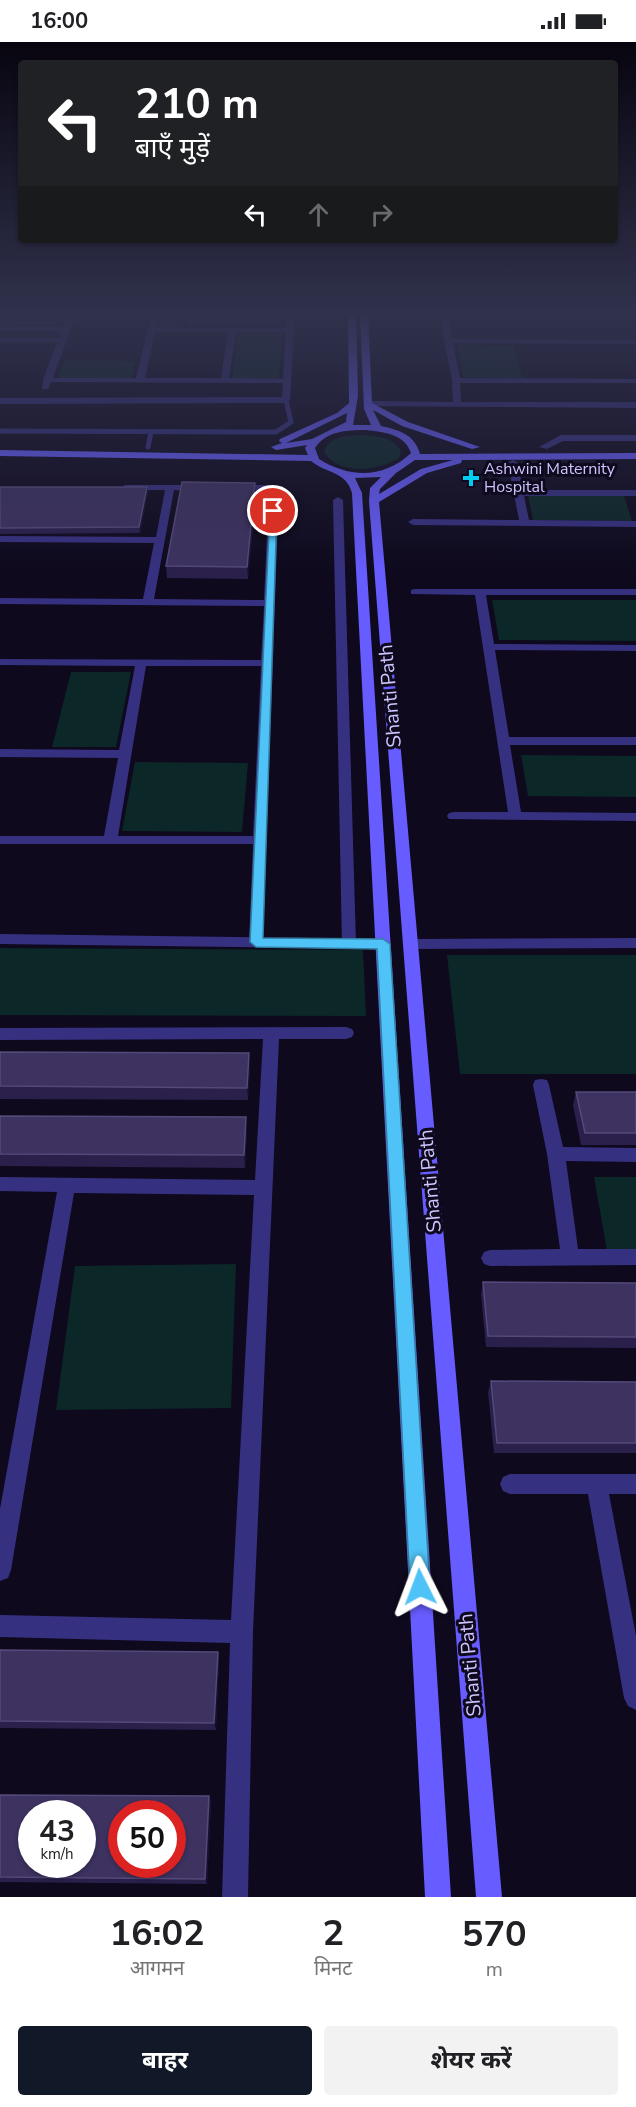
<!DOCTYPE html>
<html lang="hi">
<meta charset="utf-8">
<style>
:root{--surface:#fff;--page:#f2f2f2;--text:#202124;--muted:#757577;--accent:#111827}
body{margin:0;font-family:"Nunito Sans","Noto Sans Devanagari",sans-serif;background:var(--page);color:var(--text);height:100vh;display:flex;flex-direction:column;font-size:22px;white-space:nowrap}
*{box-sizing:border-box;margin:0}
p{font-size:20px;color:var(--muted)}
.icon{flex:none;width:33px;height:33px;fill:none;stroke:currentColor;stroke-width:2;stroke-linecap:round;stroke-linejoin:round}
.map{position:relative;height:1855px;overflow:hidden}
.details{display:flex;flex-direction:column;background:var(--surface);flex:1}
.details>*{flex:none}
.top-card{position:absolute;left:18px;top:18px;width:600px;height:183px;border-radius:6px;box-shadow:0 2px 4px #0004;background:#202124;color:#fff;overflow:hidden}
.speed{position:absolute;left:18px;top:1758px;display:flex;gap:12px;font-size:30px;font-weight:700;text-align:center}
.speed>*{display:grid;place-content:center;width:78px;height:78px;border-radius:50%;background:var(--surface);box-shadow:0 2px 4px #0004;line-height:1}
.speed small{font-size:15px;font-weight:400}
.speed .limit{border:9px solid #d22;background:#fff;color:#111}
.pin{position:absolute;display:grid;place-items:center;width:51px;height:51px;color:#fff;margin:-26px;border:3px solid #fff;border-radius:50%;box-shadow:0 2px 6px #0007}
.me{position:absolute;width:66px;margin:-33px;rotate:357deg;stroke-linejoin:round;filter:drop-shadow(0 0 4px #0008)}
.turn{display:flex;align-items:center;gap:21px;height:126px;padding:0 18px;font-size:27px}
.turn .icon{width:78px;height:78px;stroke-width:2.5}
.turn b{display:block;font-size:42px;line-height:51px}
.lanes{display:flex;align-items:center;height:57px;padding:0 18px;background:#0003;justify-content:center;gap:30px;direction:ltr}
.lanes .off{opacity:.35}
.eta{display:flex;justify-content:space-evenly;align-items:center;height:102px;text-align:center}
.eta b{font-size:36px;font-weight:700;line-height:42px}
.button{display:flex;gap:12px;margin-top:auto;padding:12px 18px}
.button a{flex:1;height:69px;border-radius:6px;background:var(--accent);color:#fff;font-size:24px;font-weight:700;line-height:69px;text-align:center}
.button a+a{background:var(--page);color:var(--text)}
.status{display:flex;justify-content:space-between;align-items:center;height:42px;padding:0 30px;background:var(--surface);direction:ltr}
.status svg{height:16px;fill:currentColor}
.map>svg:first-child{display:block}
</style>
<div class="status"><b>16:00</b><svg viewBox="0 0 49 12"><path d="M0 12V9h3v3zM5 12V6h3v6zM10 12V3h3v9zM15 12V0h3v12zM26 1h20v11H26zM47 4h2v5h-2z"/></svg></div>
<div class="map">
<svg width="636" height="1855" viewBox="0 0 636 1855">
<rect width="100%" height="100%" fill="#0e091d"/>
<g fill="#0c2727">
<polygon points="161,271 187,271 183,287 156,287"/>
<polygon points="238,291 282,291 279,337 232,337"/>
<polygon points="458,303 514,304 522,336 463,335"/>
<polygon points="65,318 136,319 131,336 58,336"/>
<path d="M360,393c15,1 32,1 41,16l-2,7c-21,13 -60,18 -75,-6 4,-15 22,-16 36,-17z"/>
<polygon points="528,453 624,454 632,479 533,478"/>
<polygon points="492,558 636,558 636,599 499,598"/>
<polygon points="71,630 131,630 116,705 52,705"/>
<polygon points="521,713 636,714 636,755 528,754"/>
<polygon points="135,720 248,721 242,790 122,789"/>
<polygon points="0,906 363,908 366,974 0,973"/>
<polygon points="447,913 636,913 636,1032 460,1032"/>
<polygon points="594,1135 636,1135 636,1215 608,1214"/>
<polygon points="236,1222 231,1366 56,1368 75,1224"/>
</g>
<g fill="none" stroke-linecap="round" stroke-linejoin="round">
<g stroke="#363080" stroke-width="5">
<polyline points="0,389 276,390 291,380 286,358"/>
<polyline points="148,405 151,390"/>
</g>
<g fill="#363080" fill-rule="evenodd">
<path d="M68,271h8l-23,65h83l16,-65h8l-4,15h130l1,-15h8l-5,87 -4,3 -286,1v-6l282,-1 1,-14 -232,-1 -3,7h-6l1,-9 14,-38h-57v-4h59l2,-7h-61v-4h63zM155,290h73l-7,46h-76zM236,290h50l-3,47 -54,-1z"/>
<polygon points="439,271 447,271 452,297 636,298 636,302 453,301 460,336 636,337 636,341 460,341 461,360 636,360 636,366 365,364 364,362 368,359 453,360 452,338"/>
<polygon points="513,418 518,421 523,448 636,448 636,454 524,454 529,478 636,479 636,485 413,483 408,480 413,477 519,478 508,421"/>
<path d="M125,443h75l5,3 -5,3 -26,-1 -20,109 110,1 5,-109h-33l-5,-3 5,-3h38l5,3 -16,454 -7,5 -7,-5 4,-98h-253v-8h104l14,-78 -118,-1v-8l119,1 16,-84 -135,-1v-6l261,1 3,-54 -264,-2v-6l143,1 11,-56 -154,-1v-6l156,1 9,-47h-37l-5,-3zM146,624h115l-8,170h-135z"/>
<polygon points="338,455 343,458 356,902 349,907 342,902 333,458"/>
<polygon points="415,547 636,547 636,553 486,553 494,602 636,603 636,609 495,608 509,695 636,695 636,703 510,703 521,770 636,771 636,779 449,777 447,774 449,771 454,770 508,770 475,553 411,552 411,548"/>
<polygon points="346,985 352,987 354,991 352,995 346,997 279,997 253,1590 248,1855 222,1855 230,1601 0,1595 0,1573 231,1578 254,1153 74,1151 11,1528 8,1536 0,1539 0,1467 57,1150 0,1149 0,1135 255,1138 263,997 0,998 0,986"/>
<polygon points="541,1037 547,1038 549,1043 563,1105 636,1106 636,1120 566,1119 578,1207 636,1207 636,1223 490,1224 484,1222 481,1216 484,1210 490,1208 560,1207 547,1112 533,1043 535,1038"/>
<polygon points="510,1432 636,1432 636,1452 609,1452 636,1594 636,1668 628,1664 624,1656 588,1452 510,1452 503,1449 500,1442 503,1435"/>
</g>
<g fill="#363080" fill-rule="evenodd">
<polygon points="561,393 636,393 636,399 563,399 547,407 539,405"/>
<polygon points="0,892 383,897 390,902 383,907 0,902"/>
<polygon points="636,896 636,906 411,907 404,902 411,897"/>
</g>
<path fill="#675cff" fill-rule="evenodd" d="M348,271h8l2,83 -5,29h18l-7,-16 -4,-96h8l4,90 36,19 72,25 -8,2 -70,-23 -29,-16 8,16c19,4 34,9 39,28l216,-1v6l-174,1 -1,3 -34,10 -48,29 123,1395h-26l-107,-1396 1,-13 11,-11 -26,1 7,15 89,1404h-26l-73,-1404c-6,-22 -25,-19 -41,-32l-311,-5v-6l308,5 -3,-7 2,-3 -31,5 -5,-3 11,-4 -3,-2 1,-2 57,-26 12,-10zM347,371l-1,9 -34,17 -26,4zM366,388c18,2 39,4 45,23 -27,26 -62,25 -92,6l-4,-11c11,-17 32,-18 51,-18zM415,418h38l-32,9 -42,25 1,-5 16,-16z"/>
</g>
<g fill="#2b204c">
<polygon points="0,271 62,271 57,283 0,284"/>
<polygon points="279,271 279,284 188,284 187,275"/>
<polygon points="0,445 147,445 148,450 140,491 0,492"/>
<polygon points="256,452 248,537 167,536 166,524"/>
<polygon points="0,1010 250,1024 248,1058 0,1057"/>
<polygon points="576,1050 636,1050 636,1103 581,1103 573,1063"/>
<polygon points="0,1074 247,1088 245,1126 0,1124"/>
<polygon points="483,1240 636,1241 636,1306 486,1305 481,1252"/>
<polygon points="491,1339 636,1340 636,1411 494,1411 488,1350"/>
<polygon points="0,1608 218,1610 219,1618 216,1688 0,1686"/>
<polygon points="0,1753 209,1754 211,1760 207,1842 0,1840"/>
</g>
<g fill="#181031">
<polygon points="57,271 62,271 57,283 56,274"/>
<polygon points="255,441 256,452 248,537 247,525"/>
<polygon points="147,445 148,450 140,491 139,485"/>
<polygon points="249,1011 250,1024 248,1058 247,1046"/>
<polygon points="246,1075 247,1088 245,1126 244,1113"/>
<polygon points="218,1610 219,1618 216,1688 214,1681"/>
<polygon points="209,1754 211,1760 207,1842 205,1837"/>
</g>
<g fill="#3d3260" stroke="#544979" stroke-width="1.5" fill-rule="evenodd">
<polygon points="0,271 57,271 56,274 0,275"/>
<polygon points="188,271 279,271 279,275 187,275"/>
<polygon points="182,440 255,441 247,525 166,524"/>
<polygon points="0,445 147,445 139,485 0,486"/>
<polygon points="0,1010 249,1011 247,1046 0,1044"/>
<polygon points="576,1050 636,1050 636,1091 585,1091"/>
<polygon points="0,1074 246,1075 244,1113 0,1112"/>
<polygon points="483,1240 636,1241 636,1295 488,1294"/>
<polygon points="491,1339 636,1340 636,1401 497,1401"/>
<polygon points="0,1608 218,1610 214,1681 0,1679"/>
<path d="M0,1753l209,1 -4,83 -205,-2zM32,1772h50v50h-50zM122,1772h50v50h-50z"/>
</g>
<linearGradient id="sky" x2="0" y2="1"><stop stop-color="#080510"/><stop offset="0.51" stop-color="#30324c"/><stop offset="1" stop-color="#30324c" stop-opacity="0"/></linearGradient>
<rect width="636" height="531" fill="url(#sky)"/>
<polygon fill="#4fc3f7" stroke="#337fa1" stroke-width="1.5" points="270,467 277,469 263,896 383,897 390,902 430,1545 427,1552 420,1555 413,1552 410,1545 377,907 256,905 250,900"/>
<path fill="#00cef0" stroke="#0e091d" stroke-width="2" d="M468 427h6v6h6v6h-6v6h-6v-6h-6v-6h6z"/>
<g text-anchor="middle" dominant-baseline="central" stroke-width="6" stroke-linejoin="round" paint-order="stroke">
<g font-size="16" fill="#cec5ff" stroke="#0e091d" text-anchor="start">
<text x="484" y="427">Ashwini Maternity<tspan x="484" dy="18">Hospital</tspan></text>
</g>
<g font-size="20" fill="#cec5ff" stroke="#0e091d">
<text transform="translate(390 654) rotate(-95)">Shanti Path</text>
<text transform="translate(430 1139) rotate(-95)">Shanti Path</text>
<text transform="translate(470 1623) rotate(-95)">Shanti Path</text>
</g>
</g>
</svg>
<div class="speed"><div>43<small>km/h</small></div><div class="limit">50</div></div>
<div class="pin" style="left:273px;top:469px;background:#d93025"><svg class="icon" aria-label="arrive" viewBox="0 0 24 24"><path d="M6 21V4h12l-3 4 3 4H6"/></svg></div>
<svg class="me" style="left:420px;top:1545px" viewBox="-20 -20 40 40"><path d="M0-17L14 15 0 8-14 15z" fill="#4fc3f7" stroke="#fff" stroke-width="4"/></svg>
<div class="top-card">
<div class="turn"><svg class="icon" aria-label="left" viewBox="0 0 24 24"><path d="M17 20v-9H6M10 6l-5 5 5 5"/></svg><div><b>210 m</b>बाएँ मुड़ें</div></div>
<div class="lanes"><svg class="icon" aria-label="left" viewBox="0 0 24 24"><path d="M17 20v-9H6M10 6l-5 5 5 5"/></svg><svg class="icon off" aria-label="ahead" viewBox="0 0 24 24"><path d="M12 20V5M6 11l6-6 6 6"/></svg><svg class="icon off" aria-label="right" viewBox="0 0 24 24"><path d="M7 20v-9h11M14 6l5 5-5 5"/></svg></div>
</div>
</div>
<section class="details">
<div class="eta">
<div><b>16:02</b><p>आगमन</p></div>
<div><b>2</b><p>मिनट</p></div>
<div><b>570</b><p>m</p></div>
</div>
<div class="button"><a>बाहर</a><a>शेयर करें</a></div>
</section>
